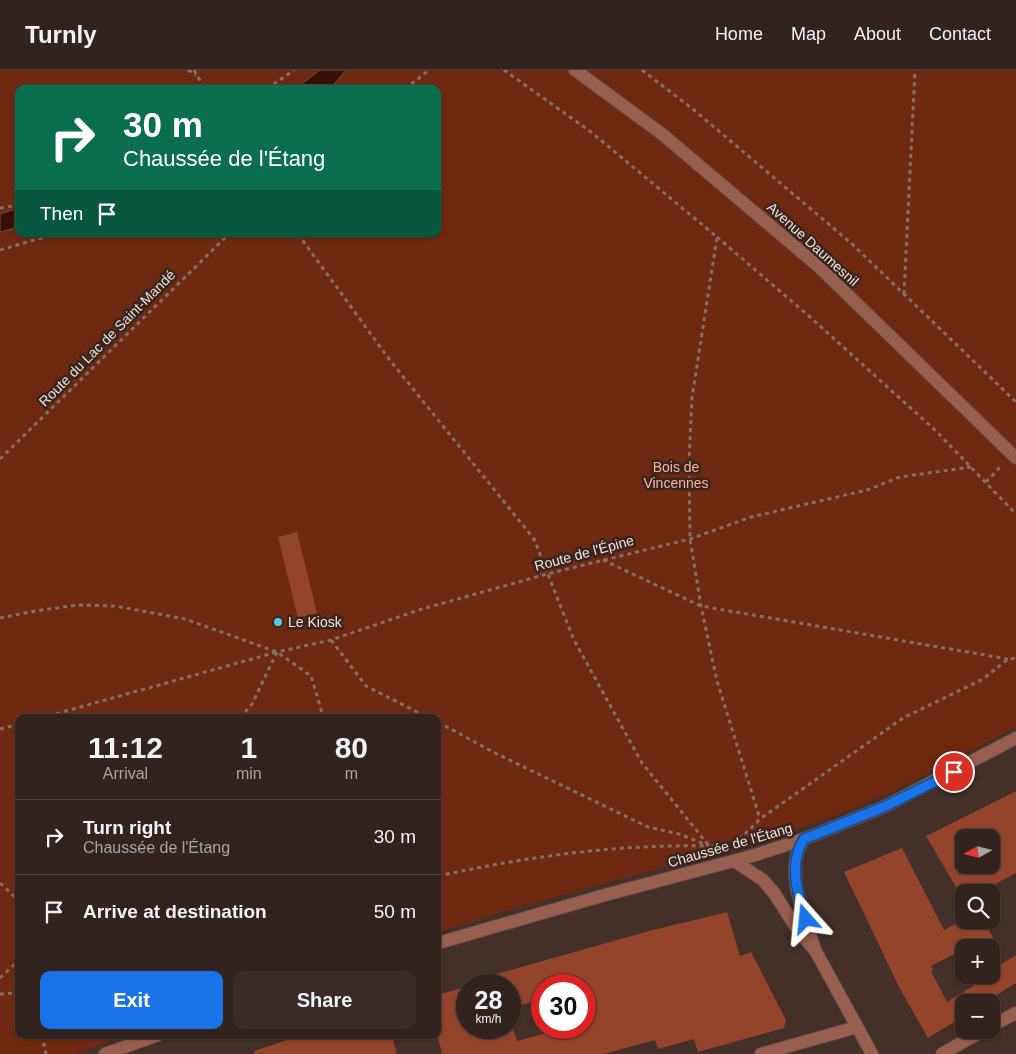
<!DOCTYPE html>
<meta charset="utf-8">
<style>
:root{--surface:#33231f;--page:#3b2b28;--text:#f1f3f6;--muted:#a9a4a4;--line:#4e403d;--accent:#1a73e8}
body{margin:0;font-family:Helvetica,sans-serif;background:var(--page);color:var(--text);height:100vh;display:flex;flex-direction:column;font-size:19px;white-space:nowrap}
*{box-sizing:border-box;margin:0}
p{font-size:16px;color:var(--muted)}
.icon{flex:none;width:28px;height:28px;fill:none;stroke:currentColor;stroke-width:2;stroke-linecap:round;stroke-linejoin:round}
.map{position:relative;flex:1;overflow:hidden}
.sheet{position:absolute;left:15px;top:644px;width:426px;height:325px;display:flex;flex-direction:column;background:var(--surface);border-radius:10px;box-shadow:0 1px 4px #0004,0 0 0 1px var(--line)}
.sheet>*{flex:none}
.banner{position:absolute;left:15px;top:15px;width:426px;height:152px;border-radius:10px;box-shadow:0 1px 4px #0004,0 0 0 1px var(--line);background:#0b6e4f;color:#fff;overflow:hidden}
.needle{width:32px;rotate:262deg}
.controls{position:absolute;left:955px;top:759px;display:grid;gap:10px}
.controls a{display:grid;place-items:center;width:45px;height:45px;border-radius:10px;background:var(--surface);box-shadow:0 1px 4px #0004,0 0 0 1px var(--line);font-size:25px}
.speed{position:absolute;left:456px;top:904px;display:flex;gap:10px;font-size:25px;font-weight:700;text-align:center}
.speed>*{display:grid;place-content:center;width:65px;height:65px;border-radius:50%;background:var(--surface);box-shadow:0 1px 4px #0004,0 0 0 1px var(--line);line-height:1}
.speed small{font-size:12px;font-weight:400}
.speed .limit{border:8px solid #d22;background:#fff;color:#111}
.pin{position:absolute;display:grid;place-items:center;width:42px;height:42px;color:#fff;margin:-21px;border:2px solid #fff;border-radius:50%;box-shadow:0 1px 5px #0007}
.me{position:absolute;width:55px;margin:-28px;rotate:342deg;stroke-linejoin:round;filter:drop-shadow(0 0 4px #0008)}
.turn{display:flex;align-items:center;gap:18px;height:105px;padding:0 25px;font-size:22px}
.turn .icon{width:65px;height:65px;stroke-width:2.5}
.turn b{display:block;font-size:35px;line-height:42px}
.then{display:flex;align-items:center;height:48px;padding:0 25px;background:#0003;gap:10px;font-size:19px}
.eta{display:flex;justify-content:space-evenly;align-items:center;height:85px;text-align:center}
.eta b{font-size:30px;font-weight:700;line-height:35px}
.cta{display:flex;gap:10px;margin-top:auto;padding:10px 25px}
.cta a{flex:1;height:58px;border-radius:10px;background:var(--accent);color:#fff;font-size:20px;font-weight:700;line-height:58px;text-align:center}
.cta a+a{background:var(--page);color:var(--text)}
ul{padding:0;list-style:none}
li{display:flex;align-items:center;gap:15px;height:75px;padding:0 25px;border-top:1px solid var(--line)}
li div{flex:1}
li b{display:block;font-size:19px}
li em{font-style:normal}
header{display:flex;align-items:center;gap:30px;box-sizing:border-box;height:70px;padding:0 25px;background:var(--surface);border-bottom:1px solid var(--line)}
header strong{font-size:24px}
nav{display:flex;gap:28px;margin-inline-start:auto;font-size:18px}
.map>svg:first-child{display:block}
</style>
<header>
<strong>Turnly</strong>
<nav><a>Home</a><a>Map</a><a>About</a><a>Contact</a></nav>
</header>
<div class="map">
<svg width="1016" height="984" viewBox="0 0 1016 984">
<rect width="100%" height="100%" fill="#442f29"/>
<path fill="#702911" fill-rule="evenodd" d="M0,0h1016v657l-124,65 -57,24 -117,39 -1,-3 -204,57 -75,23v-214h-419v317h107l-50,19h-76zM19,19h419v145h-419z"/>
<g fill="#380f04" stroke="#6f4e45">
<polygon points="320,0 346,0 330,19 295,19"/>
<polygon points="19,138 19,157 0,162 0,144"/>
</g>
<g fill="#94442b" fill-rule="evenodd">
<polygon points="297,462 317,543 298,548 278,467"/>
<path d="M1016,721v82l-36,19h-21l-33,-56zM964,768h27v27h-27z"/>
<polygon points="902,778 944,860 964,850 984,850 998,878 964,878 964,879 931,896 933,900 931,901 947,932 980,912 978,909 985,905 991,905 991,901 1016,885 1016,913 985,932 964,932 964,946 928,968 900,919 844,802"/>
<polygon points="727,842 740,886 751,882 786,950 784,958 698,982 694,969 658,979 655,970 604,984 442,984 438,967 438,925 468,916 468,958 513,958 517,971 565,958 585,958 585,915 542,915 542,929 510,938 510,915 473,915 472,911 649,861"/>
<polygon points="302,965 392,965 397,984 254,984 254,981"/>
</g>
<g fill="none" stroke-linecap="round" stroke-linejoin="round">
<defs>
<g id="minor">
<path d="M734,791l29,19 11,13 25,39 16,18c-9,-32 -33,-80 -11,-111"/>
<polyline points="438,873 605,825 752,786 804,769 886,736 1016,668"/>
<polyline points="815,880 872,984"/>
<polyline points="991,956 1016,943"/>
<polyline points="105,984 158,965"/>
<polyline points="761,984 857,957"/>
<polyline points="942,984 984,960"/>
</g>
<polyline id="tertiary" points="575,0 662,64 818,196 1016,388"/>
</defs>
<use href="#minor" stroke="#5f4b46" stroke-width="14"/>
<use href="#tertiary" stroke="#5f4b46" stroke-width="14"/>
<g stroke="#816f69" stroke-width="3" stroke-dasharray="4 4" stroke-linecap="butt">
<polyline points="188,0 196,5"/>
<polyline points="194,0 205,19"/>
<polyline points="504,0 591,62 717,167 692,328 689,391 690,469 701,536 717,611 760,749"/>
<polyline points="642,0 694,40 851,173 1016,332"/>
<polyline points="267,19 294,0"/>
<polyline points="405,19 429,0"/>
<polyline points="0,138 19,135"/>
<polyline points="298,164 389,289 534,469 574,570 642,693 710,777 719,776"/>
<polyline points="717,167 810,247 936,361 1016,444"/>
<polyline points="0,180 55,164"/>
<polyline points="904,224 915,0"/>
<polyline points="0,389 229,164"/>
<polyline points="986,412 1001,396"/>
<polyline points="603,490 701,536 1008,589"/>
<polyline points="0,548 35,541 78,535 115,536 185,549 277,582 311,606 321,639 322,648"/>
<polyline points="331,570 366,616 429,648"/>
<polyline points="41,648 277,582"/>
<polyline points="240,648 252,634 277,582 331,570 422,539 547,504 690,469 751,447 867,420 900,407 971,397"/>
<polyline points="438,652 495,683 648,757 679,764 709,776"/>
<polyline points="0,659 19,654"/>
<polyline points="732,772 738,771 760,749 903,648 983,609 1008,589 1016,588"/>
<path d="M438,806c88,-19 178,-32 269,-30"/>
<polyline points="0,813 19,831"/>
<polyline points="0,908 19,890"/>
<polyline points="0,924 19,923"/>
<polyline points="42,965 46,984"/>
</g>
<use href="#minor" stroke="#985f4e" stroke-width="12"/>
<use href="#tertiary" stroke="#985f4e" stroke-width="12"/>
</g>
<g fill="none" stroke-linecap="round" stroke-linejoin="round">
<defs>
<path id="route" d="M806,849c-9,-24 -18,-57 -2,-80l82,-33 68,-34"/>
</defs>
<use href="#route" stroke="#114b97" stroke-width="12"/>
<use href="#route" stroke="#1a73e8" stroke-width="9"/>
</g>
<circle fill="#59c8e5" stroke="#39251f" stroke-width="2" cx="278" cy="552" r="5"/>
<g text-anchor="middle" dominant-baseline="central" stroke-width="5" stroke-linejoin="round" paint-order="stroke">
<g font-size="14" fill="#eee1dc" stroke="#39251f">
<text transform="translate(813 174) rotate(42)">Avenue Daumesnil</text>
<text transform="translate(107 268) rotate(-45)">Route du Lac de Saint-Mandé</text>
<text transform="translate(584 483) rotate(-15)">Route de l'Épine</text>
<text transform="translate(730 775) rotate(-16)">Chaussée de l'Étang</text>
</g>
<g font-size="14" fill="#f9b49f" stroke="#39251f">
<text x="676" y="397">Bois de<tspan x="676" dy="16">Vincennes</tspan></text>
</g>
<g font-size="14" fill="#eee1dc" stroke="#39251f" text-anchor="start">
<text x="288" y="552">Le Kiosk</text>
</g>
</g>
</svg>
<div class="controls">
<a><svg class="needle" viewBox="-14 -14 28 28"><path d="M0-13l5 13h-10z" fill="#e53935"/><path d="M0 13l5-13h-10z" fill="#a9a4a4"/></svg></a>
<a><svg class="icon" aria-label="search" viewBox="0 0 24 24"><circle cx="10" cy="10" r="6"/><path d="M15 15l6 6"/></svg></a>
<a>+</a>
<a>−</a>
</div>
<div class="speed"><div>28<small>km/h</small></div><div class="limit">30</div></div>
<div class="pin" style="left:954px;top:702px;background:#d93025"><svg class="icon" aria-label="arrive" viewBox="0 0 24 24"><path d="M6 21V4h12l-3 4 3 4H6"/></svg></div>
<svg class="me" style="left:806px;top:849px" viewBox="-20 -20 40 40"><path d="M0-17L14 15 0 8-14 15z" fill="#1a73e8" stroke="#fff" stroke-width="4"/></svg>
<div class="banner">
<div class="turn"><svg class="icon" aria-label="right" viewBox="0 0 24 24"><path d="M7 20v-9h11M14 6l5 5-5 5"/></svg><div><b>30 m</b>Chaussée de l'Étang</div></div>
<div class="then">Then<svg class="icon" aria-label="arrive" viewBox="0 0 24 24"><path d="M6 21V4h12l-3 4 3 4H6"/></svg></div>
</div>
<section class="sheet">
<div class="eta">
<div><b>11:12</b><p>Arrival</p></div>
<div><b>1</b><p>min</p></div>
<div><b>80</b><p>m</p></div>
</div>
<ul>
<li><svg class="icon" aria-label="right" viewBox="0 0 24 24"><path d="M7 20v-9h11M14 6l5 5-5 5"/></svg><div><b>Turn right</b><p>Chaussée de l'Étang</p></div><em>30 m</em></li>
<li><svg class="icon" aria-label="arrive" viewBox="0 0 24 24"><path d="M6 21V4h12l-3 4 3 4H6"/></svg><div><b>Arrive at destination</b></div><em>50 m</em></li>
</ul>
<div class="cta"><a>Exit</a><a>Share</a></div>
</section>
</div>
